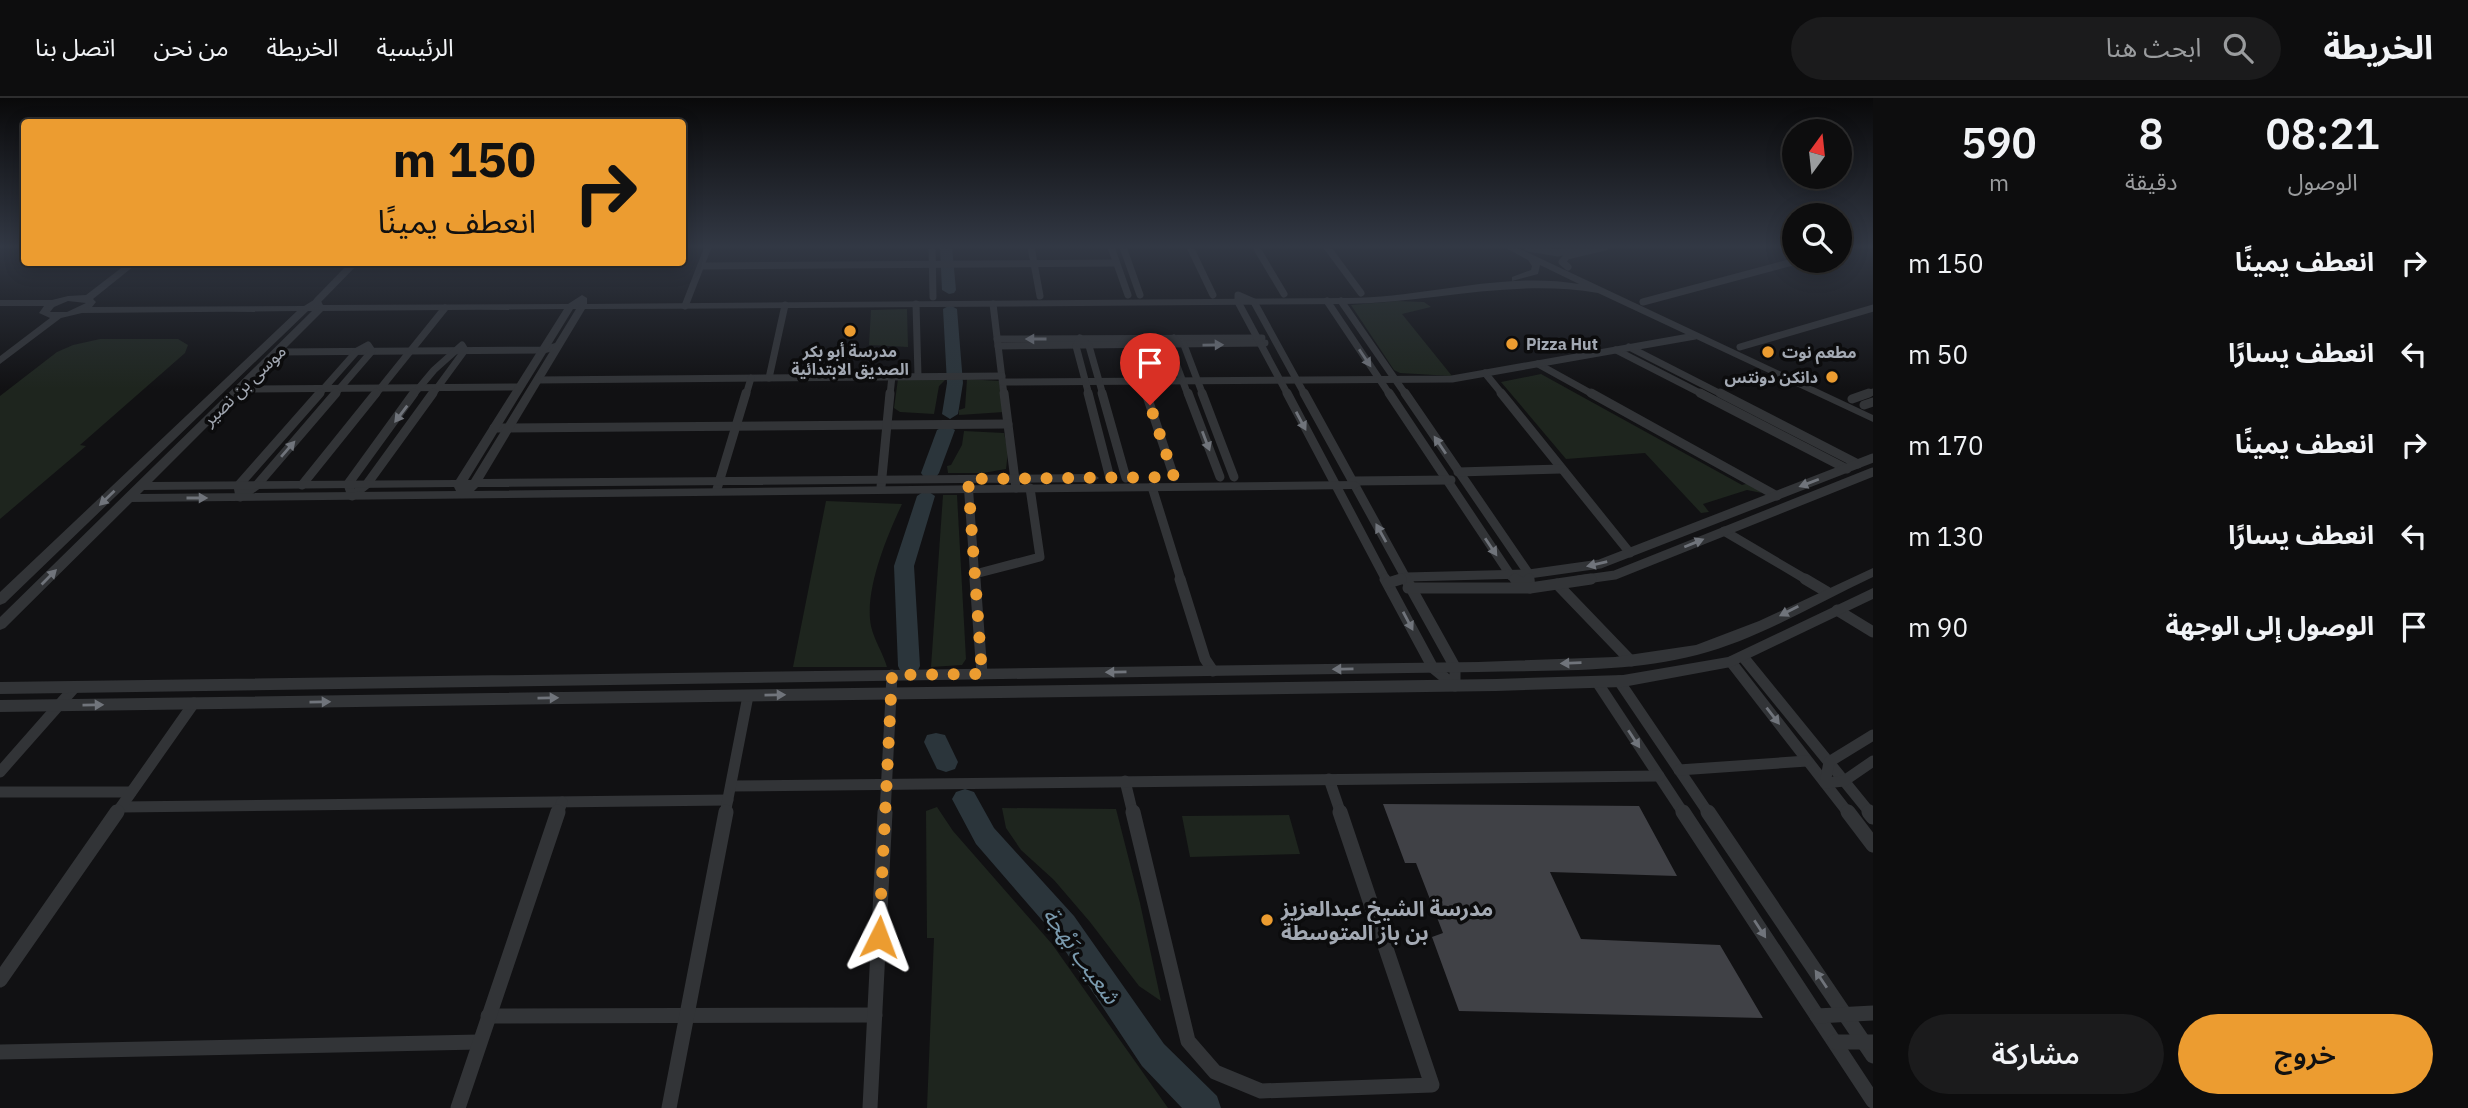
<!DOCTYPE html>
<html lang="ar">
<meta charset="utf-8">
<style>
:root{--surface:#0d0d0e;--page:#1b1b1c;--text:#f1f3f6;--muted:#9a9c9e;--line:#2d2d2e;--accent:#ec9c30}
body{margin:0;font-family:"IBM Plex Sans","Noto Sans Arabic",sans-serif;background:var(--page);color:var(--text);direction:rtl;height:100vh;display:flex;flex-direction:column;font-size:26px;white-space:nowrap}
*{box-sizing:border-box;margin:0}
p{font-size:23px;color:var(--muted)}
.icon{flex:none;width:38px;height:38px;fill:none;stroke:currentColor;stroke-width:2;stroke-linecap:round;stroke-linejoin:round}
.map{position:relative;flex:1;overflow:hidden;direction:ltr}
.panel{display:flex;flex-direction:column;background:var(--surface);width:595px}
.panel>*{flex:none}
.hud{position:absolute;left:21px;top:21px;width:665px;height:147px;border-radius:7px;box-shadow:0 4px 18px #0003,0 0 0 2px var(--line);direction:rtl;background:#ec9c30;color:#111;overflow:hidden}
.needle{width:46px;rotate:15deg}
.buttons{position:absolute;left:1782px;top:21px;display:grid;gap:14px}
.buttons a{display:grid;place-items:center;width:70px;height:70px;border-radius:50%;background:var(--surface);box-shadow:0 4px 18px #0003,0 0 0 2px var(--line);font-size:35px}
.pin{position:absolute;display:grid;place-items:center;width:60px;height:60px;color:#fff;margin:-72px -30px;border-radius:50% 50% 50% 0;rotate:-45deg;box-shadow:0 0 7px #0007}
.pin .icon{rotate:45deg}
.me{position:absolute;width:77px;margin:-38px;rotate:3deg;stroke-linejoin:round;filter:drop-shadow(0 0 5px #0008)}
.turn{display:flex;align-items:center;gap:24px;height:147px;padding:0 35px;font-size:32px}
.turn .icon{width:91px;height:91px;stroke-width:2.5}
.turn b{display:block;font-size:49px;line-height:60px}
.eta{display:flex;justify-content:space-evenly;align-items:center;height:119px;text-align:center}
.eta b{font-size:42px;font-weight:600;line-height:49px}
.primary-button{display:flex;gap:14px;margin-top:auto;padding:14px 35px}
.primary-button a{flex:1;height:80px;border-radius:42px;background:var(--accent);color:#111;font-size:28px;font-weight:600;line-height:80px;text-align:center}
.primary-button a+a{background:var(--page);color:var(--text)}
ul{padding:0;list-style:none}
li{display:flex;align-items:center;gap:21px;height:91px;padding:0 35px}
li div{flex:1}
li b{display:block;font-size:26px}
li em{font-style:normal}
header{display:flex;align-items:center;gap:42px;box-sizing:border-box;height:98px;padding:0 35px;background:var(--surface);border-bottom:2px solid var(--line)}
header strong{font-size:33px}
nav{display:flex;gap:38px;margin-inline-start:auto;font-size:24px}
.search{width:490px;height:63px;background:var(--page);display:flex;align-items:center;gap:18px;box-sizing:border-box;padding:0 24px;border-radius:38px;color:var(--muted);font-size:26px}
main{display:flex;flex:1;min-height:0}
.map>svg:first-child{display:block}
</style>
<header>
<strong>الخريطة</strong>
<div class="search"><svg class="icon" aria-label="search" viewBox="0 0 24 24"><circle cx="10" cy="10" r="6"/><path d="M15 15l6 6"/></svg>ابحث هنا</div>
<nav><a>الرئيسية</a><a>الخريطة</a><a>من نحن</a><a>اتصل بنا</a></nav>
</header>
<main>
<section class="panel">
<div class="eta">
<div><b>08:21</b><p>الوصول</p></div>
<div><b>8</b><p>دقيقة</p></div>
<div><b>590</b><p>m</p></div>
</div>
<ul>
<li><svg class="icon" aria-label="right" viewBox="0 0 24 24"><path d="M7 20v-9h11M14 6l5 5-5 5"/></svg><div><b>انعطف يمينًا</b></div><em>150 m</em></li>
<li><svg class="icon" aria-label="left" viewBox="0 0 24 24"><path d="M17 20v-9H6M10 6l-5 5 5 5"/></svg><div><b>انعطف يسارًا</b></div><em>50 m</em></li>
<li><svg class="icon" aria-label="right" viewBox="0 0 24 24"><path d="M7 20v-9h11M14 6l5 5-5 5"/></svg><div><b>انعطف يمينًا</b></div><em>170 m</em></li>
<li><svg class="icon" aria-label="left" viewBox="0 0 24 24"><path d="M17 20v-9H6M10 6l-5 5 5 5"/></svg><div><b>انعطف يسارًا</b></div><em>130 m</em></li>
<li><svg class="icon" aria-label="arrive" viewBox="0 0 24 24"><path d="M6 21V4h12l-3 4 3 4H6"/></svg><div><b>الوصول إلى الوجهة</b></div><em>90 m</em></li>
</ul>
<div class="primary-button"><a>خروج</a><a>مشاركة</a></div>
</section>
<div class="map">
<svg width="1873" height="1010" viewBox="0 0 1873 1010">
<rect width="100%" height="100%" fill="#111113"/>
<g fill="#1e251e">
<polygon points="1398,203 1424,204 1431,209 1402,216 1452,278 1400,275 1394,272 1351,207"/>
<polygon points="907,211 908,249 869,247 871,212"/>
<polygon points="100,241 178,241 188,247 185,255 80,347 86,348 0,421 0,298 57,254 73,247"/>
<polygon points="1541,276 1742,387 1749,385 1762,395 1747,392 1703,406 1709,414 1701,415 1645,355 1566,361 1501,284"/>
<polygon points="898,281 946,281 939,288 934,316 900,314 894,310"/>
<polygon points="967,281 999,283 1004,314 959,317 959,312 965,310"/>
<polygon points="964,333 1004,335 1006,344 1009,345 1006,371 983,375 948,375 947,368 951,367 962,347"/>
<polygon points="943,397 957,397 966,561 962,567 931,569"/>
<path d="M826,403l76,3c-15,32 -38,87 -31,122 3,14 12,27 16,41h-94z"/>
<polygon points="937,709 953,733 1052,846 1168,1010 927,1010 934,840 927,840 926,713"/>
<polygon points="1002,710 1116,711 1140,805 1161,903 1139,888 1090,824 1054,782 1021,752 1006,730"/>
<polygon points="1289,717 1300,756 1190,759 1182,718"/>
</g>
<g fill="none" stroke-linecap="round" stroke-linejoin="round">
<g fill="#2b353b" fill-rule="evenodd">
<polygon points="940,149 952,149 956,192 954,195 949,196 942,192"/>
<polygon points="950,207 957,211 963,285 958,316 950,321 942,316 947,285 943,211"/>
<polygon points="946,327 955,332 939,375 936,379 924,379 921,375 937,332"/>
<polygon points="926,392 935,398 914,468 920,568 917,574 909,576 901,574 898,568 894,468 917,398"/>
<polygon points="936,635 945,637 958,664 955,671 946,674 937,671 924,644 927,637"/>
<polygon points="965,691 974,694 994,730 1074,818 1164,946 1217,998 1221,1010 1182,1010 1142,968 1054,836 976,746 952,701 956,694"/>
</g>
</g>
<polygon fill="#404146" points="1383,706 1639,708 1677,778 1550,774 1581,841 1720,847 1763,920 1459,913 1432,839 1443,835 1416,765 1405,765"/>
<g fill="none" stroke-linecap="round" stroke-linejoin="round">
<g stroke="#323437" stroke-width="7">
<polyline points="932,149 933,199"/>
<polyline points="1031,149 1040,198"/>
<polyline points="1111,149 1128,197"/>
<polyline points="1123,149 1140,197"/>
<polyline points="1190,149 1213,197"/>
<polyline points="1256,149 1284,196"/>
<polyline points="1327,149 1361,195"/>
<polyline points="1528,150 1558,155 1582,149"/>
<polyline points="1839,151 1846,149"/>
<polyline points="701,168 1116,165"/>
<polyline points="1568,169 1562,164 1567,158 1605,149"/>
<polyline points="317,203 355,164"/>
<polyline points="1327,203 1390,297"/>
<polyline points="1341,203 1406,297"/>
<polyline points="1643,204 1796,163"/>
<polyline points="916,206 918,278"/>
<polyline points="993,206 1004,297"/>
<polyline points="685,208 708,149"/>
<polyline points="997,241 1262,240"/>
<polyline points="1130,247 1147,297"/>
<polyline points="998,248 1265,245"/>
<polyline points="1629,249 1723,297"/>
<polyline points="1740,249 1873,210"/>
<polyline points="1616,252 1704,297"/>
<polyline points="277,254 543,252 558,248"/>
<polyline points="1538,266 1594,297"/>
<polyline points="1485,275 1503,297"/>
<polyline points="769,280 785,207"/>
<polyline points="538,282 1002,278"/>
<polyline points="1003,284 1452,281 1695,238"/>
<polyline points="240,291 520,289"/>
<polyline points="318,297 357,253 368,247 372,253 334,297"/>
<polyline points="375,297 445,210"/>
<polyline points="413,297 434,272 462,247 465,252 432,297"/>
<polyline points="746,297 751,280"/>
<polyline points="890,297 892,278"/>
<polyline points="1089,297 1076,248 1080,240 1089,248 1103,297"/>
<polyline points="1188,297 1169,247 1174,240 1184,247 1203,297"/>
<polyline points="1288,297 1238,204 1238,197 1254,204 1305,297"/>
<polyline points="1863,297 1873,294"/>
</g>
<g stroke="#323437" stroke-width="9">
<polyline points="320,295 238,388 240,399 257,387 336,295"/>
<polyline points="414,295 348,386 352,398 367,386 433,295"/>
<polyline points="1004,295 1016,390"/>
<polyline points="1088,295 1110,380"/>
<polyline points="1102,295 1126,380"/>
<polyline points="1146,295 1174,379"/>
<polyline points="1188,295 1220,379"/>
<polyline points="1202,295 1234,379"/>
<polyline points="1287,295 1386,482"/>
<polyline points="1304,295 1407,482"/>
<polyline points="1389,295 1511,478 1518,482"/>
<polyline points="1405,295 1529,476 1529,482"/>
<polyline points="1501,295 1630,455"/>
<polyline points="1591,295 1777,398"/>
<polyline points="1700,295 1847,371"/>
<polyline points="1720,295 1858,366"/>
<polyline points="1852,301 1869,295"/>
<polyline points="1864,307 1873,304"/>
<polyline points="494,330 1008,326"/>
<polyline points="1458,374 1562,371"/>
<polyline points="1353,383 1451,382"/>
<polyline points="968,384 975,482"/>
<polyline points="302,387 376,295"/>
<polyline points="881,389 890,295"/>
<polyline points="1152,389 1181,482"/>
<polyline points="717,391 746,295"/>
<polyline points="1724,433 1807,482"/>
<polyline points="975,476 1040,459 1030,390"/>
<polyline points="1396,482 1406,479 1529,476 1600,466 1873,360"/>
<polyline points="1579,482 1615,477 1873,374"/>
</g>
<g stroke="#323437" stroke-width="11">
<polyline points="975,481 982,576"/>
<polyline points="1180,481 1205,561 1213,573"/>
<polyline points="1385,481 1433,570 1455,588 1455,569 1406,481"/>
<polyline points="1515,481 1530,490 1529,481"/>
<polyline points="1805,481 1827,494"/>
<polyline points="1388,485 1401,481"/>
<polyline points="1557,486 1631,563"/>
<polyline points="1408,490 1530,490 1591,481"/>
<polyline points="1837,512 1873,534"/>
<polyline points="1744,560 1871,716"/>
<polyline points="1731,564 1849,716"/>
<polyline points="1619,583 1709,716"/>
<polyline points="1597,584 1684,716"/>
<polyline points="1873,637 1829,664 1825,685 1844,683 1873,663"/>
<polyline points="1679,672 1807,663"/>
<polyline points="0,674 75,589"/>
<polyline points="1329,681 1341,716"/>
<polyline points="1125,683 1133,716"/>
<polyline points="731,688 1659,678"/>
<polyline points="0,694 131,694"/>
<polyline points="121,709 728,702"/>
<polyline points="116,716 194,605"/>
<polyline points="558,716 562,704"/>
<polyline points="725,716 748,598"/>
<polyline points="885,716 892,577"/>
</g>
<g stroke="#323437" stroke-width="15">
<polyline points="1133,714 1188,943 1215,974 1261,993 1432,987 1340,714"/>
<polyline points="1683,714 1873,1003"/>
<polyline points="1708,714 1873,958"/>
<polyline points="1848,714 1873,747"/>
<polyline points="1869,714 1873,719"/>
<polyline points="0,882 117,714"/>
<polyline points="488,918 875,917"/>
<polyline points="1817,918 1873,915"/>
<polyline points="1835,944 1873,944"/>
<polyline points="0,954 479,944"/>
<polyline points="458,1010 558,714"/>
<polyline points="669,1010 726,714"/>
<polyline points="870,1010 885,714"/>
</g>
<g fill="#323437" fill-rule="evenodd">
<path d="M1504,149h12l357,168v7l-275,-129c-85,-15 -168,10 -252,11 -254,2 -507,4 -761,5l-102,170 610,-5 6,4 -6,4 -615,5 -4,4 881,-10 6,4 -6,4 -1223,13 -127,126 -5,2v-13l312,-306h-4l-303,292 -5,2v-13l297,-281 -215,2 -21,5 -61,46v-8l50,-38 -11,-5 5,-7h-44v-6h52l16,-4 18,-1 43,-33h10l-46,37 3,3 -4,5 212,-1 13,-8 3,1 3,6 245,-1 14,-9 5,3v6c253,-2 507,-4 761,-6 76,0 155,-27 231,-14l-39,-19 -2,9 -26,7v-4l19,-7 1,-4 -4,-6zM68,203l18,2 -19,9h-17l4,-5zM564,211l-108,171 -304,2 171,-171zM573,211h3l-105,171h-3zM454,389l2,4 -316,3 4,-4z"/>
<path d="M1873,470v9c-58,27 -114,62 -176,78 -71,18 -146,15 -219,17l-1478,22v-12l1478,-20 137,-5 81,-12 63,-24z"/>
<polygon points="1873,490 1873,501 1731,569 1623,589 1496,593 0,614 0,602 1496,581 1623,577 1728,559"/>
</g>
</g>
<defs><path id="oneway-solid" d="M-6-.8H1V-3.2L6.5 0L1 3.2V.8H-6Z" transform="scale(1.75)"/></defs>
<g fill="#70747b">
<use href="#oneway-solid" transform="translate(1036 241) rotate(180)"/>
<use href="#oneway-solid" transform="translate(1213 247) rotate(-1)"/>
<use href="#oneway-solid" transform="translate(1365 260) rotate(56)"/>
<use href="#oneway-solid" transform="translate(401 316) rotate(127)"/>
<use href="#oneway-solid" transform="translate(1301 323) rotate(62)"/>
<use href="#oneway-solid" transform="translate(1206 343) rotate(69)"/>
<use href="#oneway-solid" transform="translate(1440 347) rotate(-124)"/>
<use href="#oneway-solid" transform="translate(288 351) rotate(-49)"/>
<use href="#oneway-solid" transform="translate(1809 385) rotate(159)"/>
<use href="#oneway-solid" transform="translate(107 400) rotate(136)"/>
<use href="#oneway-solid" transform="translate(197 400)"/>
<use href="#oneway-solid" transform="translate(1381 435) rotate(-119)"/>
<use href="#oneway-solid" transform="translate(1694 445) rotate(-22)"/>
<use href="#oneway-solid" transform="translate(1491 449) rotate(56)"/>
<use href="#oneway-solid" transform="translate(1597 466) rotate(167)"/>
<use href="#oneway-solid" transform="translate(49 479) rotate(-45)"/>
<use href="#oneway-solid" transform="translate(1789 513) rotate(153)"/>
<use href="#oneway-solid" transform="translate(1408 523) rotate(62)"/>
<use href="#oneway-solid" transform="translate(1571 565) rotate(178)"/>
<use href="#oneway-solid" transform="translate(1343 571) rotate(179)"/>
<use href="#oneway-solid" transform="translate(1116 574) rotate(179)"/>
<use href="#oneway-solid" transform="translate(775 597) rotate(-1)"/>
<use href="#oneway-solid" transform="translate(548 600) rotate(-1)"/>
<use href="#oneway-solid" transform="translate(320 604) rotate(-1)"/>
<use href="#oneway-solid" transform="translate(93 607) rotate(-1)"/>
<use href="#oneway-solid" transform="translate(1773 618) rotate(52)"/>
<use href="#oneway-solid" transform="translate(1634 641) rotate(57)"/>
<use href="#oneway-solid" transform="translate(1760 831) rotate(57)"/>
<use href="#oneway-solid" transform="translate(1821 881) rotate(-124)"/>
</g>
<linearGradient id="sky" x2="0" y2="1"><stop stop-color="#09090a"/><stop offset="0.51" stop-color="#323844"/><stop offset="1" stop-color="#323844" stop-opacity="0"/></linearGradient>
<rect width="1873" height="291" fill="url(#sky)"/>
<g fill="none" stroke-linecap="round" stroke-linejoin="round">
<polyline stroke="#ec9c30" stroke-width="12" stroke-dasharray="0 21.6" points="879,839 892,577 982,576 968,381 1174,379 1150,307"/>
</g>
<g fill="#ec9c30" stroke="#0c0c0d" stroke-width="2.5">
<circle cx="850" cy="233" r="7"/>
<circle cx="1512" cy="246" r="7"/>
<circle cx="1768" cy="254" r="7"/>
<circle cx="1832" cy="279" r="7"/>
<circle cx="1267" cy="822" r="7"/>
</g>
<g text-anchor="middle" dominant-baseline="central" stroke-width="7" stroke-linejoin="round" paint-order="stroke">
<g font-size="16" font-weight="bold" fill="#a3a9b3" stroke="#0c0c0d" text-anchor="start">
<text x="1526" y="246">Pizza Hut</text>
<text x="850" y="253" text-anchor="middle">مدرسة أبو بكر<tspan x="850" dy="18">الصديق الابتدائية</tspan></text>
<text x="1782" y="254">مطعم نوت</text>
<text x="1818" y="279" text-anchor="end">دانكن دونتس</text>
</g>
<g font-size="18" fill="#a3a9b3" stroke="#0c0c0d">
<text transform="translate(244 287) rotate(-44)">موسى بن نصير</text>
</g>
<g font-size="21" font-weight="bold" fill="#a3a9b3" stroke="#0c0c0d" text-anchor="start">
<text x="1281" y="810">مدرسة الشيخ عبدالعزيز<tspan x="1281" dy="24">بن باز المتوسطة</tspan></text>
</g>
<g font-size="23" font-style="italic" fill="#7a9aae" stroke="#0c0c0d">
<text transform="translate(1082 857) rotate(54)">شعيب بَهْجة</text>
</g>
</g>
</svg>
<div class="buttons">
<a><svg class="needle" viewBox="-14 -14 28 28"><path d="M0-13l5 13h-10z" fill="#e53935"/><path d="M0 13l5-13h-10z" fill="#9a9c9e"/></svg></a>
<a><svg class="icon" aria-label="search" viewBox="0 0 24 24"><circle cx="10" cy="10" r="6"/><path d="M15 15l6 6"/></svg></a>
</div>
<div class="pin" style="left:1150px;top:307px;background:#d93025"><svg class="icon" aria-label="arrive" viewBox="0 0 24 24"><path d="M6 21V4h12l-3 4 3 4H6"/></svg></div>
<svg class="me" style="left:879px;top:839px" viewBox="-20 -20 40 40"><path d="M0-17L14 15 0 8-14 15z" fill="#ec9c30" stroke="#fff" stroke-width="4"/></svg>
<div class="hud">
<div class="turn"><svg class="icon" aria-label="right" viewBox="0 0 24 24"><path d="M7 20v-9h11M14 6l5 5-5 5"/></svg><div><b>150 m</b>انعطف يمينًا</div></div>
</div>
</div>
</main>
